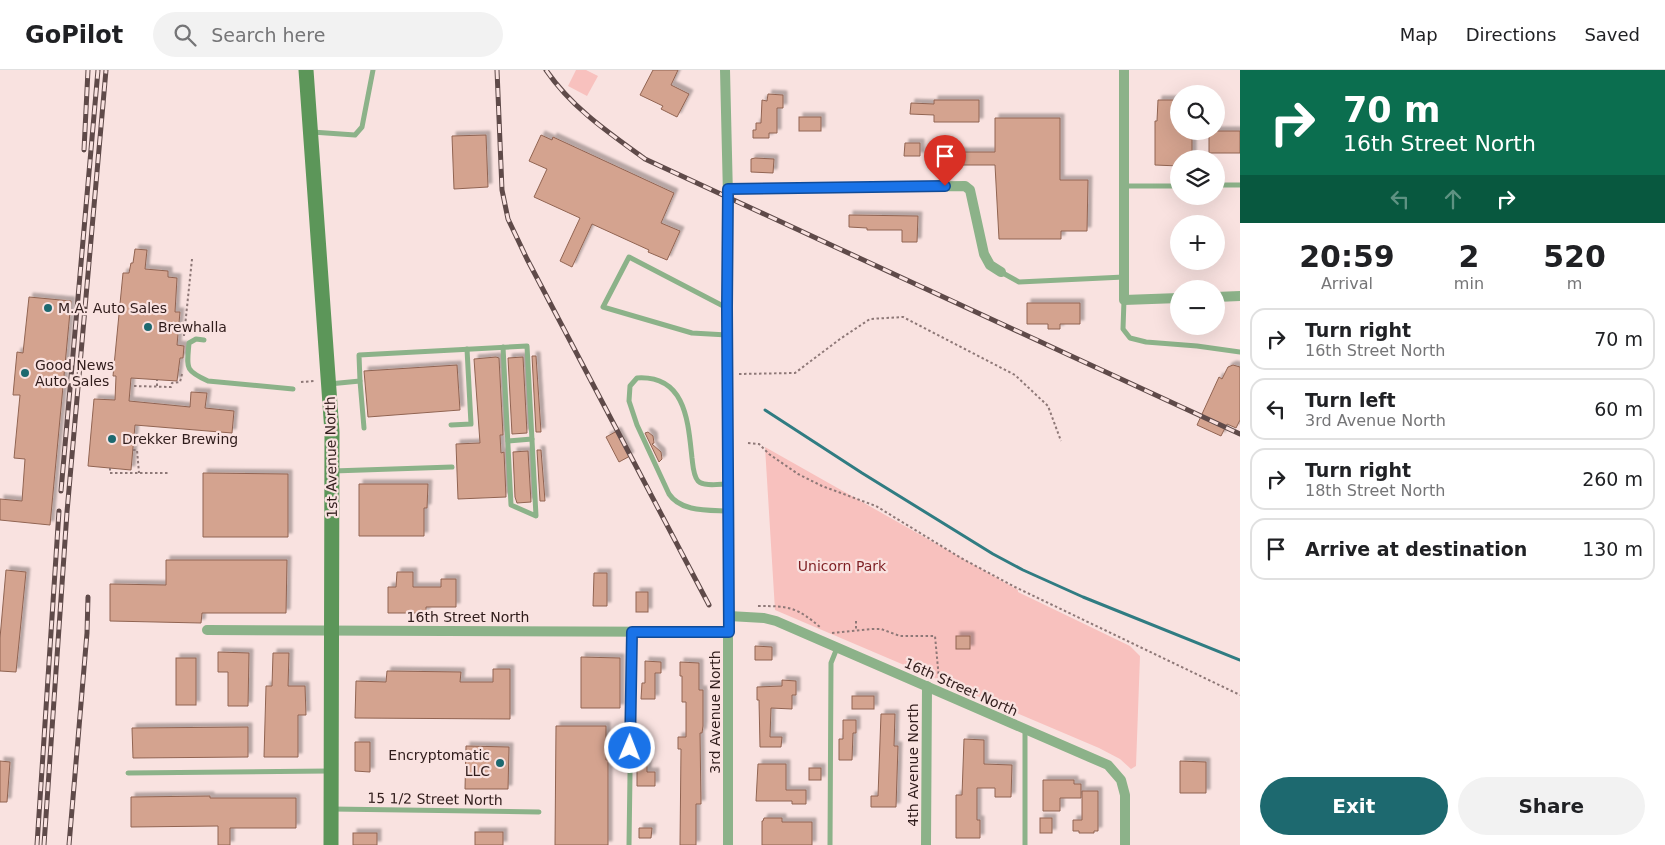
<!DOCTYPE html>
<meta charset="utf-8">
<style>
:root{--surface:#fff;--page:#f2f2f2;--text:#202124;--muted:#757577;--line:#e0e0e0;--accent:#1d696f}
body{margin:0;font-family:"DejaVu Sans",sans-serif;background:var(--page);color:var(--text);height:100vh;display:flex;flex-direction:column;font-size:19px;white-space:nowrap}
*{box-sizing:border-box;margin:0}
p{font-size:16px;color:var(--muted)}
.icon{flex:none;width:28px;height:28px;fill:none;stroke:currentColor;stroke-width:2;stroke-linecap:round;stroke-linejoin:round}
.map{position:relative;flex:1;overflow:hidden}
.sheet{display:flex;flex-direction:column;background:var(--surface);width:425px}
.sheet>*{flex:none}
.banner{background:#0b6e4f;color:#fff;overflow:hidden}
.buttons{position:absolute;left:1170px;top:15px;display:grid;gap:10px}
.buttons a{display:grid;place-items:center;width:55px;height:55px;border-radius:50%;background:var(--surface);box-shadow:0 5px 20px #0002;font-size:25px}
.pin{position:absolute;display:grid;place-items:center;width:42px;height:42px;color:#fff;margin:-51px -21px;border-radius:50% 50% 50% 0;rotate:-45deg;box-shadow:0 0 5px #0007}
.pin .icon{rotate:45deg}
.me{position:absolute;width:55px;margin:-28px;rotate:1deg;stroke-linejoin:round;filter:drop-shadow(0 0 4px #0008)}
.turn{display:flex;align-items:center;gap:18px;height:105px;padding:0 20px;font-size:22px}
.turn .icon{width:65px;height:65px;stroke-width:2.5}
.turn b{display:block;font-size:35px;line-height:42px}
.lanes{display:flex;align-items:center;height:48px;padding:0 20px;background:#0003;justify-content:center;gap:25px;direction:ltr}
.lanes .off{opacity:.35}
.eta{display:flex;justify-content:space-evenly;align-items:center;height:85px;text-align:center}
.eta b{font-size:30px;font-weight:800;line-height:35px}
.primary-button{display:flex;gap:10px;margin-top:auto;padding:10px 20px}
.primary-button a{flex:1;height:58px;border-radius:30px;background:var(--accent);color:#fff;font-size:20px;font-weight:800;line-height:58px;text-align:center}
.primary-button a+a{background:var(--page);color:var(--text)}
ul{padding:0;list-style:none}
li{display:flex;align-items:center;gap:15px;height:62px;margin:0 10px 8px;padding:0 10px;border:2px solid var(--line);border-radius:15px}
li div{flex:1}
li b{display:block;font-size:19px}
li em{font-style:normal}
header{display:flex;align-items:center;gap:30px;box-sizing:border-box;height:70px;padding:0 25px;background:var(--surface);border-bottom:1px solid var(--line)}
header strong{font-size:24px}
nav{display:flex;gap:28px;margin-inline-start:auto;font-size:18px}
.search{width:350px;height:45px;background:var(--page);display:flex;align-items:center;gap:12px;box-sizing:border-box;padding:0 18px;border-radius:28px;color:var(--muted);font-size:19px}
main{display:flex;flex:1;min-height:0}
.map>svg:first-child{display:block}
</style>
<header>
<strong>GoPilot</strong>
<div class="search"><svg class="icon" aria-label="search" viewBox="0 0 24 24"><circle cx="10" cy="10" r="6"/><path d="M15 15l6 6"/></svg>Search here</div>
<nav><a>Map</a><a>Directions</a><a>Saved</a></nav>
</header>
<main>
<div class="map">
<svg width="1240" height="775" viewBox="0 0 1240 775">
<defs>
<filter id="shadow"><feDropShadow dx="4" dy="-4" stdDeviation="1" flood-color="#0004"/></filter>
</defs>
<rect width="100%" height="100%" fill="#f9e2e0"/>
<g fill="#f8c1be">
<polygon points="576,0 586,0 598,6 587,26 568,16"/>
<polygon points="765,377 1018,520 1018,522 1130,576 1140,586 1136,696 1131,699 1120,689 1099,678 775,540"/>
</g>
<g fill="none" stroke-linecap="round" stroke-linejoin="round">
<polyline stroke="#307c82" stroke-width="3" points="765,340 862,403 993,484 1023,500 1083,527 1240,590"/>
</g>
<g fill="#d4a38f" stroke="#916452" filter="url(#shadow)">
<polygon points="653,0 678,0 671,15 689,24 677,47 661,39 663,36 640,25"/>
<polygon points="768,24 783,25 783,38 777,38 777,63 769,63 769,68 753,68 753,60 756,60 756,53 761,53 762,30 767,31"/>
<polygon points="934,30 979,30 979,52 934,52 934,45 910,44 911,33 934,34"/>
<polygon points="1158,30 1179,30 1179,61 1192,61 1192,89 1179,89 1179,96 1155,95 1155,51 1157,51"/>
<rect x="799" y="47" width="22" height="14"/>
<polygon points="995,48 1060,48 1060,110 1088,110 1087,161 1061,161 1061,169 999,169 995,95 930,95 930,82 995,82"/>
<rect x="1209" y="61" width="31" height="22"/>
<polygon points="486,65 488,117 454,119 452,66"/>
<polygon points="541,65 552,70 553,67 674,123 661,153 680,161 667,190 648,182 649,180 592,154 572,197 560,191 580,148 534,127 547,99 529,91"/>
<polygon points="905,73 920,73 920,86 904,86"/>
<polygon points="755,88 774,89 773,103 751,102 751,89"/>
<polygon points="849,145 918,146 917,172 902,172 902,160 867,160 867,158 849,157"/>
<polygon points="135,179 147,180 145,199 168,201 168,207 177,208 175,242 180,242 177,275 184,276 183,288 180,288 177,311 131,308 129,331 190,337 191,322 207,323 205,338 234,341 232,363 135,355 131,400 88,396 94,329 115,330 116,306 113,306 123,203 129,203 131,193 133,193"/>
<polygon points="29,227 71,231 50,455 0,450 0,429 22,431 25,389 14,388 20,325 13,325 17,282 23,283"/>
<polygon points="1027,233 1080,233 1080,254 1060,254 1060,259 1048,259 1048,254 1027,254"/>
<polygon points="532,286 536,286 541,362 536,362"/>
<polygon points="496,287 499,288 503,365 500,365 501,383 504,382 506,427 458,429 456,374 480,373 474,289"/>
<polygon points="523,287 527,363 512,364 508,288"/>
<polygon points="457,295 460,340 368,347 364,301"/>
<polygon points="1233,295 1240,297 1240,350 1236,358 1227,354 1221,366 1197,355 1219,307 1222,309 1228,297"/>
<polygon points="617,361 630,386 619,392 606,367"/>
<polygon points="648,362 653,366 654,373 652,374 661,382 662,389 659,392 645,363"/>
<polygon points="537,380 541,380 545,431 540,431"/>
<polygon points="528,381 531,432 517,433 515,427 513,382"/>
<polygon points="203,403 288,404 288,467 203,467"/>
<polygon points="359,414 428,414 427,438 424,438 424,466 359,466"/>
<polygon points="166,490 287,490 286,543 202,543 201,553 110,551 110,514 166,515"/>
<polygon points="6,500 26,502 16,602 0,601 0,568"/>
<polygon points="397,502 413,502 413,517 441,517 441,509 456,509 456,537 426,537 426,543 388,543 388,517 396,517"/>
<polygon points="594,503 607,503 607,536 593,536"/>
<rect x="636" y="522" width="12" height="20"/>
<rect x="956" y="566" width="14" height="13"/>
<polygon points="755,576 772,577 772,590 755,590"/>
<polygon points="218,582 249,583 248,636 228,636 228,602 218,602"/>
<polygon points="273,583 289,583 288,616 305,616 306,645 298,645 298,687 264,687 266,616 272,616"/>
<polygon points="581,587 620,588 620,638 581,638"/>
<rect x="176" y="588" width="20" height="47"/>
<polygon points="645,591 661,592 661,603 655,603 655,629 641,629 642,613 645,613"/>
<polygon points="680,592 699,593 699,620 703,620 703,656 702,663 700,663 701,734 696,734 696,775 680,775 681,679 678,679 678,667 686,667 686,632 682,632 682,606 680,606"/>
<polygon points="493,599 510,599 510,649 355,648 356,611 386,612 387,601 461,602 460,612 493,612"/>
<polygon points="782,610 796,611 796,625 792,625 792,639 771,638 770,667 782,667 781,677 760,677 759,630 757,630 757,617 782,616"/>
<rect x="852" y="626" width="22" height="13"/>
<polygon points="881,644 895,644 894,676 898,676 896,737 871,737 871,726 878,726"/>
<polygon points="843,650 856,650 856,663 853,663 852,690 839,690 839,669 843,669"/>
<polygon points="556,656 606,656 606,690 608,690 608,775 555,775"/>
<polygon points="248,657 248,687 133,688 132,658"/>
<polygon points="964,669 984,670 984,694 1012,695 1011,727 995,727 995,718 977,718 977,750 980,750 980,768 956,768 956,725 962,725"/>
<polygon points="355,672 370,672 370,702 355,701"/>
<polygon points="466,676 509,677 508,719 465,719"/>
<polygon points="637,679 647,679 647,702 655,702 655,716 637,716"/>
<polygon points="0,691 10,692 7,732 0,732"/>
<polygon points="1180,691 1206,692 1206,723 1180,723"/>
<polygon points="758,694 786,694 786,720 806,720 806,734 792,734 792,731 756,731"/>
<rect x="809" y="698" width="12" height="12"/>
<polygon points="1043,710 1074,710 1074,714 1081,714 1081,728 1060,728 1060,741 1043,741"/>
<polygon points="1082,721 1098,721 1098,761 1094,761 1094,763 1079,763 1079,761 1073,761 1073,750 1082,750"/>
<polygon points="210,726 210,728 296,728 296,758 230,758 230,775 218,775 218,756 131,757 131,727"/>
<polygon points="764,748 782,748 782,752 812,752 812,775 762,775 762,751 763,751"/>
<rect x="1040" y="748" width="12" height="15"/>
<polygon points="639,758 652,758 651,768 639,768"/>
<rect x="475" y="762" width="28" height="13"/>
<rect x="353" y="763" width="24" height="12"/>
</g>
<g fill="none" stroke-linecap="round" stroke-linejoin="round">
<g stroke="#8e7877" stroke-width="2" stroke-dasharray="2.5 2.5" stroke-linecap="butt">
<polyline points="185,259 194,260"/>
<polyline points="184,266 192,189"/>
<polyline points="739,304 795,303 840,269 870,249 903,247 1015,305 1048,336 1061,371"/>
<polyline points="301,312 315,311"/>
<polyline points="134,316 171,317 172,313 180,312 182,304"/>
<polyline points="157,316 157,310"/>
<polyline points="748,373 759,374 769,384 798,404 822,416 876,436 961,488 1015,517 1240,625"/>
<polyline points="133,380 137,380 139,403"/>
<polyline points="110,398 110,403 168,403"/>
<path d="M758,536c31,0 39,1 63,22"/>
<polyline points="856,551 856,560"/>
<polyline points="832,563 873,559 881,559 900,566 935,566 939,609"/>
</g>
<g stroke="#8cb289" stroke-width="5">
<polyline points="312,62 355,65 362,57 373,0"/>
<polyline points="1216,115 1240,115"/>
<polyline points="1124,116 1179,116"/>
<polyline points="1001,202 1019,212 1124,207"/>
<polyline points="1124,230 1123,259 1130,268 1146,272 1197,276 1240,282"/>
<polyline points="727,238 629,187 603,237 692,263 727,265"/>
<path d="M204,270l-8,-1 -7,4c-2,25 -5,27 19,38l85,8"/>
<polyline points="360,311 364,358"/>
<polyline points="329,314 360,311 359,285 527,276 536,446 511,435 503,277"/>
<polyline points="451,355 471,354 467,279"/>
<polyline points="508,371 532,369"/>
<polyline points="333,401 452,397"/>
<path d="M728,441c-20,-1 -47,1 -59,-17l-32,-69 -8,-24 1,-15 7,-8c49,-3 51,44 55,80 1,7 1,17 6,23 6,6 22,3 30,3"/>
<polyline points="1025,660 1025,775"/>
<polyline points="128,703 328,701"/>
<polyline points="332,739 539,742"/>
<polyline points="629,775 632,562"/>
<polyline points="830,775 831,593 837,578"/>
</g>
<g stroke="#8cb289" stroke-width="10">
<polyline points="725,0 728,126 728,775"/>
<polyline points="1124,0 1124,230 1179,228"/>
<polyline points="728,119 965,116 970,120 984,184 990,195 1001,202"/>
<polyline points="1216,227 1240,226"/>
<polyline points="729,546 764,548 776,551 1108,695 1121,710 1125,725 1125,775"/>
<polyline points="207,560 729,562"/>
<polyline points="926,775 927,616"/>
</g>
<polyline stroke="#5c9659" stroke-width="15" points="306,0 332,362 331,775"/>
<defs>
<g id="rail">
<polyline points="497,0 502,120 508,149 527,189 709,535"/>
<path d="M546,0c26,38 63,63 99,89l595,275"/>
<polyline points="84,80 88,0"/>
<polyline points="61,421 98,0"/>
<polyline points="37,775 59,441"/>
<polyline points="44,775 67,442 106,0"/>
<polyline points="69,775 87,563 88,527"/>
</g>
</defs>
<use href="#rail" stroke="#5f4a49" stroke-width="5"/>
<use href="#rail" stroke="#f9e2e0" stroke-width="3" stroke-dasharray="9" stroke-linecap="butt"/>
</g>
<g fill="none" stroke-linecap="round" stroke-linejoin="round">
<defs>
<polyline id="route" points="630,678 632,562 729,562 727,238 728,119 945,116"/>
</defs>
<use href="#route" stroke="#114b97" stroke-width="12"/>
<use href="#route" stroke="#1a73e8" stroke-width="9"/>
</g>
<g fill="#1d696f" stroke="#f9e2e0" stroke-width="2">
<circle cx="48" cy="238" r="5"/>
<circle cx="148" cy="257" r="5"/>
<circle cx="25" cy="303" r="5"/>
<circle cx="112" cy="369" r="5"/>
<circle cx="500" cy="693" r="5"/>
</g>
<g text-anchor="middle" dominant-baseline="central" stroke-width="4.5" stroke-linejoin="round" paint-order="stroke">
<g font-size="14" fill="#301c1b" stroke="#f9e2e0" text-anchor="start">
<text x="58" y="238">M.A. Auto Sales</text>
<text x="158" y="257">Brewhalla</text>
<text x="35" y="295">Good News<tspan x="35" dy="16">Auto Sales</tspan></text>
<text x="122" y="369">Drekker Brewing</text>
<text x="490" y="685" text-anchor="end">Encryptomatic<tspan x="490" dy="16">LLC</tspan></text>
</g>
<g font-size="14" fill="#301c1b" stroke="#f9e2e0">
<text transform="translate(331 387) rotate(-91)">1st Avenue North</text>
<text x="468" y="547">16th Street North</text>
<text transform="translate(961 617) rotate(24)">16th Street North</text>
<text transform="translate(715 642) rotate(-90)">3rd Avenue North</text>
<text transform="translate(913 695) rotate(-90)">4th Avenue North</text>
<text transform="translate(435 729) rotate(1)">15 1/2 Street North</text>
</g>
<g font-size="14" fill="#7e1f23" stroke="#f9e2e0">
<text x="842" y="496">Unicorn Park</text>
</g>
</g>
</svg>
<div class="buttons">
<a><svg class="icon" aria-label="search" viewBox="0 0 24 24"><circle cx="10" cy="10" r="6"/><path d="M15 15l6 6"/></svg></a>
<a><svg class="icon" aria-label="layers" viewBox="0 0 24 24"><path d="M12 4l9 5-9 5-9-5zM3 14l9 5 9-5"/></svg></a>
<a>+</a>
<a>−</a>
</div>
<div class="pin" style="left:945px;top:116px;background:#d93025"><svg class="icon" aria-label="arrive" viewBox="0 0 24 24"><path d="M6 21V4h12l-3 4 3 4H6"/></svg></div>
<svg class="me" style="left:630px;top:678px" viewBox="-20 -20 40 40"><circle r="17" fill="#1a73e8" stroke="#fff" stroke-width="3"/><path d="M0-11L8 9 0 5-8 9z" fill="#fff"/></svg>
</div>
<section class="sheet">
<div class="banner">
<div class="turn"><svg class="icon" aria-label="right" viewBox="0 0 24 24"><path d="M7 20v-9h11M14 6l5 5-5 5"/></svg><div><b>70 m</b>16th Street North</div></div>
<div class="lanes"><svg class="icon off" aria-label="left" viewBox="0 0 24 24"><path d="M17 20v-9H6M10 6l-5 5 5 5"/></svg><svg class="icon off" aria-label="ahead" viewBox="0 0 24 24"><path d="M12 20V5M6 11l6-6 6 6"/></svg><svg class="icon" aria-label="right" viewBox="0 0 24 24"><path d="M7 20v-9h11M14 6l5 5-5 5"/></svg></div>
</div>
<div class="eta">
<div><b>20:59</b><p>Arrival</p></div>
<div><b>2</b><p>min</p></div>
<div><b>520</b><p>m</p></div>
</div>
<ul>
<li><svg class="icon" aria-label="right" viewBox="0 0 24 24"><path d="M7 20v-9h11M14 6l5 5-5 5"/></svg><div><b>Turn right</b><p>16th Street North</p></div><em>70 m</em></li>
<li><svg class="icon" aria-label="left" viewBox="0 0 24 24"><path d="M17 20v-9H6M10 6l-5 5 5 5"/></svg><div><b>Turn left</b><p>3rd Avenue North</p></div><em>60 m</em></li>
<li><svg class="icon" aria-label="right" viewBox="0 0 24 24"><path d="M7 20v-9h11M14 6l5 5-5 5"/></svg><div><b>Turn right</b><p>18th Street North</p></div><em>260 m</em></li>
<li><svg class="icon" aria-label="arrive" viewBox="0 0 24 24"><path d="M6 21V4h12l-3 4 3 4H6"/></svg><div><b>Arrive at destination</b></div><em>130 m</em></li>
</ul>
<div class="primary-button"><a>Exit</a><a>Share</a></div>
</section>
</main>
